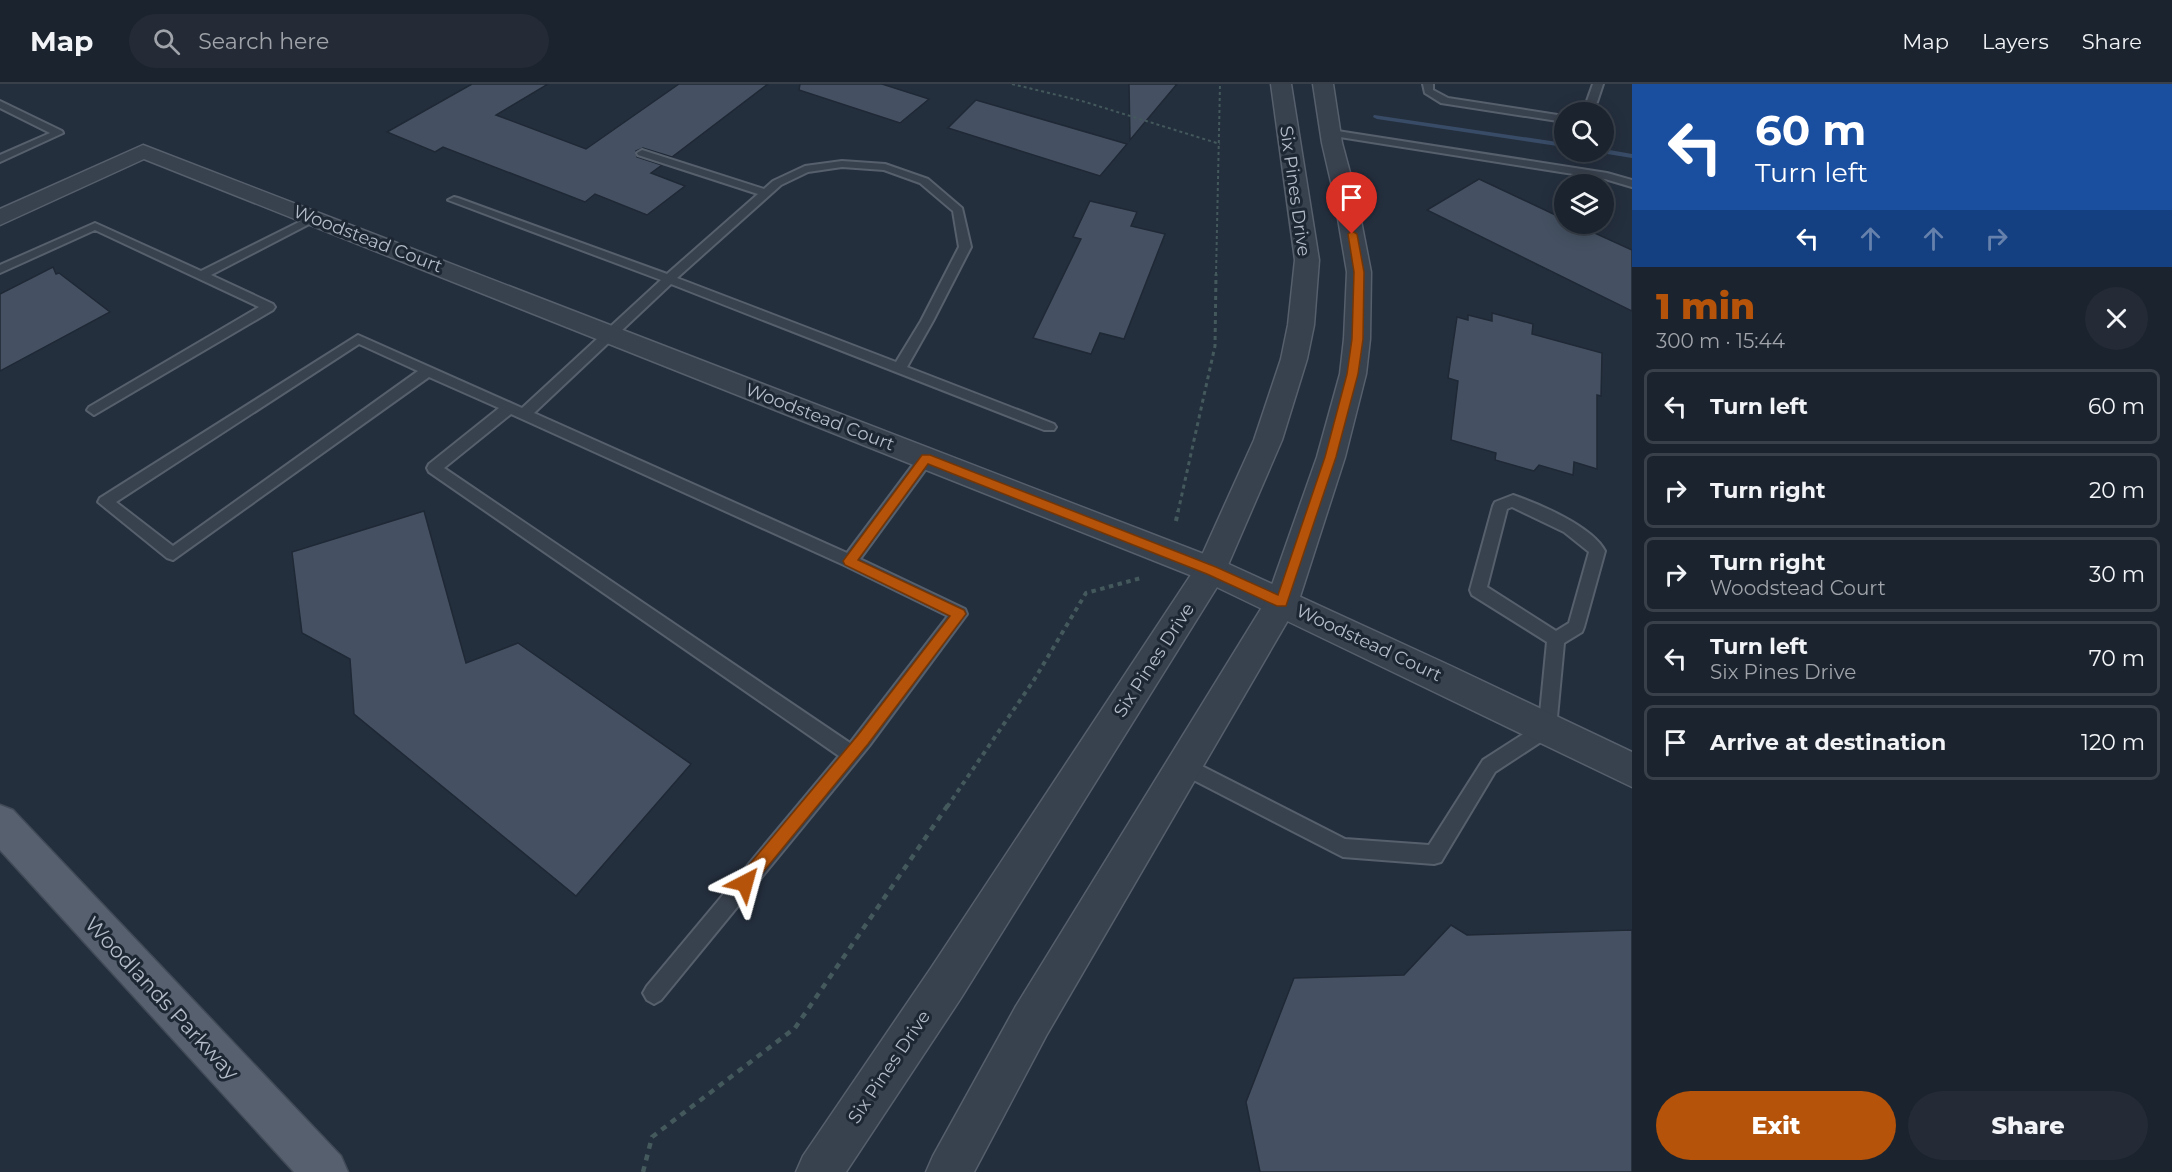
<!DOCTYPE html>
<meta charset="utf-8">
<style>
:root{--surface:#1b232e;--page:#242b36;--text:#f1f3f6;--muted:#a0a4aa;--line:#39404a;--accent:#b45309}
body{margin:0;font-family:Montserrat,sans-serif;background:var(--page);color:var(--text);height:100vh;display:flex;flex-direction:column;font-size:22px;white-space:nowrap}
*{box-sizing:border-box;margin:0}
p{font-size:20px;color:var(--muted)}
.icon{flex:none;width:33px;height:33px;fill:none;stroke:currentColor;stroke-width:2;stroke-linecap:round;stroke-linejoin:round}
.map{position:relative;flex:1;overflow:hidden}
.drawer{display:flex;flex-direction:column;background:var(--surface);width:540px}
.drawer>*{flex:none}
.top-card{background:#1a4fa0;color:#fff;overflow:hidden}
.tools{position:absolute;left:1554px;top:18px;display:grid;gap:12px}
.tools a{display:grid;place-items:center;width:60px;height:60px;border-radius:50%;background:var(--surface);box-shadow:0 3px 15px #0003,0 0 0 2px var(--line);font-size:30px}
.pin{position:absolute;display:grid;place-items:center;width:51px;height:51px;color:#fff;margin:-62px -26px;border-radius:50% 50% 50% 0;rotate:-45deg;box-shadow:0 0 6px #0007}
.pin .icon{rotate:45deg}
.me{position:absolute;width:66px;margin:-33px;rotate:39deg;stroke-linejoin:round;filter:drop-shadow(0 0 4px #0008)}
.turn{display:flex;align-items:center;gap:21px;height:126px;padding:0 24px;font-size:27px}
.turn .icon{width:78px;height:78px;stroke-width:2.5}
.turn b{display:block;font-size:42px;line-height:51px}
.lanes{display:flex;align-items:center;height:57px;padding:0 24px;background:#0003;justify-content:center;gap:30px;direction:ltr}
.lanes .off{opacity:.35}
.round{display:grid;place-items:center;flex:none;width:63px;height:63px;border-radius:32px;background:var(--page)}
.overview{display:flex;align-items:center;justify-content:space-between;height:102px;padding:0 24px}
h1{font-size:36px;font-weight:800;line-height:45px;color:var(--accent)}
.action{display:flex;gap:12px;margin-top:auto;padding:12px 24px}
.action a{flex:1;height:69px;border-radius:36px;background:var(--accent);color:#fff;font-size:24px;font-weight:800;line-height:69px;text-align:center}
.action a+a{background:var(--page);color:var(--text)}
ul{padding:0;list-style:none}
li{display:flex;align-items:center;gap:18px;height:75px;margin:0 12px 9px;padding:0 12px;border:3px solid var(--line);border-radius:9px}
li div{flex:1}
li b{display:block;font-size:22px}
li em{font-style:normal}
header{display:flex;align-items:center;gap:36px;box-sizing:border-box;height:84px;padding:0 30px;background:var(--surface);border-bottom:2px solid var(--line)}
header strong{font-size:28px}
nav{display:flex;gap:33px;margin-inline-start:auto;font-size:21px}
.search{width:420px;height:54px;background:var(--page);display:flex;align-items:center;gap:15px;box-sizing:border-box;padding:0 21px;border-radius:33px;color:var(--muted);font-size:22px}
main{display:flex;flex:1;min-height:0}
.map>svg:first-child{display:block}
</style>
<header>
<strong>Map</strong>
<div class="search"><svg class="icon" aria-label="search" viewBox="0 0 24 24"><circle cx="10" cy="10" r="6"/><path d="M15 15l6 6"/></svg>Search here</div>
<nav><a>Map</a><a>Layers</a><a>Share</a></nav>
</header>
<main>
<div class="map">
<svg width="1632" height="1088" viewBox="0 0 1632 1088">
<rect width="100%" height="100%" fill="#242f3e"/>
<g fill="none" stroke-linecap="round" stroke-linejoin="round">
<g fill="#394c67" fill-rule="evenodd">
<polygon points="1374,31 1564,59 1564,63 1377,35 1373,33"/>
<polygon points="1604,65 1632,70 1632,74 1601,69"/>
</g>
</g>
<g fill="#455162" stroke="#1f2835" stroke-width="1.5">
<polygon points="472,0 548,0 496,31 586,65 679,0 768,0 672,73 643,64 636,67 637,73 662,81 651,89 685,102 647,131 595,110 585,118 443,63 435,68 387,48"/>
<polygon points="800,0 882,0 929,15 900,39 799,6"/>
<polygon points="1129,0 1177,0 1130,56"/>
<polygon points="976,16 1127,60 1100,92 948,44"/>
<polygon points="1479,95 1564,135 1564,140 1575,140 1632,166 1632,227 1427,126"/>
<polygon points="1090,117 1137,128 1131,142 1165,150 1124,255 1100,249 1091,270 1033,254 1081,155 1073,153"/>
<polygon points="53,183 56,190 59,189 110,228 0,287 0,210"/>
<polygon points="1492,229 1533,240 1532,250 1602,269 1601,312 1597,311 1597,385 1574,378 1573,391 1539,381 1534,387 1495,376 1496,369 1451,356 1458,297 1448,294 1457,233 1468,236 1468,231 1492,237"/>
<polygon points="424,427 466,579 518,559 691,680 576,812 354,630 350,575 302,549 292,468"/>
<polygon points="1451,841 1467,851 1632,846 1632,1088 1260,1088 1246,1018 1294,894 1404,891"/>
</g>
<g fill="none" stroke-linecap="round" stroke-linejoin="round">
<defs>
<g id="service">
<polygon points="1423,0 1433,0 1433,6 1448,14 1564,32 1564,38 1441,19 1425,9"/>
<polygon points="1593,0 1603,0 1597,18 1588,28 1578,28 1587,17"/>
<polygon points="0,17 62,47 63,49 0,78 0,71 50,49 0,24"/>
<polygon points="1331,46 1607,89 1632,96 1632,103 1605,95 1327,51 1326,49"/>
<path d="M642,66l122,39 9,-8 32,-15 37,-5 43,3 43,15 34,29 9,39 -38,74 -26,46 147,57 2,3 -2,3h-10l-373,-146 -137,129 313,140 74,-99h10l2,4 -2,4 -71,97 105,50 2,5 -98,132 -208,254 -7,4 -7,-4 -4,-7 4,-7 192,-230 -410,-284 -2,-4 2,-4 70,-56 -70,-31 -256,183 -6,-2 -69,-56 2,-4 258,-163 164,73 139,-128 -213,-80 6,-3 4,1 209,76 91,-80 -120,-39 -1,-2zM842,83l42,3 36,13 33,28 6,36 -38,74 -25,41 -219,-84 104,-93 27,-13zM359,260l59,27 -245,175 -57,-44zM511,330l333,151 104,51 -98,127 -406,-275z"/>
<polygon points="313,131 317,132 317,136 211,191 273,220 275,223 273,226 94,331 87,326 89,323 259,223 95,146 0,189 0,181 95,139 201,187"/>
<path d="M1513,411c26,9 79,31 92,56l-21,76 -2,5 -18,11 -8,85 -3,6 -58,38 -54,90 -7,2 -91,-7 -165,-85 -3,-6 3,-6 6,-2 6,2 155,79 84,6 54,-85 56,-36 8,-82 -75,-47 -2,-5 23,-84 2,-4zM1512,423l52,25 25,20 -20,71 -13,8 -69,-44 20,-78z"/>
</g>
<polygon id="minor" points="143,61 1222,477 1451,582 1632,668 1632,703 1200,495 144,75 0,141 0,125"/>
<g id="tertiary">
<polygon points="1271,0 1291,0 1319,176 1314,241 1307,275 1282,356 1222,495 961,914 846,1088 796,1088 803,1072 931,884 1198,480 1254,356 1281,275 1288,241 1295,176"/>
<polygon points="1313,0 1333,0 1342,59 1356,111 1371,188 1370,255 1366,290 1345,373 1298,519 1046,952 974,1088 926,1088 933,1072 1016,922 1267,515 1317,373 1340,290 1344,255 1347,188 1334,111 1322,59"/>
</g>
<polygon id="primary" points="0,721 13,726 341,1072 348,1088 294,1088 0,766"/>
</defs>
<use href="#service" stroke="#565f6c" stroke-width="4"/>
<use href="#minor" stroke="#565f6c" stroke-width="3"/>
<use href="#tertiary" stroke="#565f6c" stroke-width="3"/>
<use href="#primary" stroke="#414a57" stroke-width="3"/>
<g stroke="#44595c" stroke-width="2" stroke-dasharray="3 3" stroke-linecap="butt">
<polyline points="1012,0 1082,17 1220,60"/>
<polyline points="1216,191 1220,0"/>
</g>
<polyline stroke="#44595c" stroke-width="3" stroke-dasharray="4 4" stroke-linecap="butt" points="1178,428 1215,262 1216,190"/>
<g stroke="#44595c" stroke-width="4" stroke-dasharray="4.5 4.5" stroke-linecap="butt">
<polyline points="1176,437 1178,427"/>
<polyline points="947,723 1034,596 1086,509 1141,494"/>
</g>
<polyline stroke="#44595c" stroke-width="4.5" stroke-dasharray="6 6" stroke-linecap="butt" points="643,1088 652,1053 795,944 948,721"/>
<use href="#service" fill="#38414e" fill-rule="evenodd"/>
<use href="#minor" fill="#38414e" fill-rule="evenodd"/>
<use href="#tertiary" fill="#38414e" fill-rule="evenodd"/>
<use href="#primary" fill="#56606e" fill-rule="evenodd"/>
</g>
<polygon fill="#b45309" stroke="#753606" stroke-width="1.5" points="1352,147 1357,150 1364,188 1363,255 1358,290 1336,373 1286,522 1277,522 1207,490 928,380 858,476 964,526 966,530 868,660 750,804 745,807 739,804 736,799 739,793 858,651 950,532 845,481 843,477 922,371 930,371 1216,483 1278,511 1325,373 1347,290 1352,255 1354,188 1348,150"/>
<g text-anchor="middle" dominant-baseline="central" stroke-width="6" stroke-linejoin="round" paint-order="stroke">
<g font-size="18" fill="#b4bcc9" stroke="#1d2633">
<text transform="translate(1295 107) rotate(82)">Six Pines Drive</text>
<text transform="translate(368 155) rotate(21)">Woodstead Court</text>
<text transform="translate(820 333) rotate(21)">Woodstead Court</text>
<text transform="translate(1369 559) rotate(25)">Woodstead Court</text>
<text transform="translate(1154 576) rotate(-57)">Six Pines Drive</text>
<text transform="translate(889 983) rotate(-56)">Six Pines Drive</text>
</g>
<g font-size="21" fill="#b4bcc9" stroke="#1d2633">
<text transform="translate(162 914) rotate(47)">Woodlands Parkway</text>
</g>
</g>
</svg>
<div class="tools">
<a><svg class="icon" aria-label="search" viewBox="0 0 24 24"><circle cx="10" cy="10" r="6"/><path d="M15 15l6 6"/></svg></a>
<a><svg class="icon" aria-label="layers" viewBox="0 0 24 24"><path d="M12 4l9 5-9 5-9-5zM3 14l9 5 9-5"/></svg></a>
</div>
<div class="pin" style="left:1352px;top:150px;background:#d93025"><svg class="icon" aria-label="arrive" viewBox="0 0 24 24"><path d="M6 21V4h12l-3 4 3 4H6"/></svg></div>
<svg class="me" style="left:745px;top:799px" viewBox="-20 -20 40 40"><path d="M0-17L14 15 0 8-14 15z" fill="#b45309" stroke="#fff" stroke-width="4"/></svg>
</div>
<section class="drawer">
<div class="top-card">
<div class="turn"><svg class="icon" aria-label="left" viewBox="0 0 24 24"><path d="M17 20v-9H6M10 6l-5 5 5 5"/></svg><div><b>60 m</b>Turn left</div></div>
<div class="lanes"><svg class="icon" aria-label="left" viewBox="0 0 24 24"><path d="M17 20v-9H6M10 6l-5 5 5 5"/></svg><svg class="icon off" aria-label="ahead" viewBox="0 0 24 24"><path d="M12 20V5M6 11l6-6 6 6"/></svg><svg class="icon off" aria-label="ahead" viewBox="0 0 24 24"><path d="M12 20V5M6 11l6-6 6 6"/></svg><svg class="icon off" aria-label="right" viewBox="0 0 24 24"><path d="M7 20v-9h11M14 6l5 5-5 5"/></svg></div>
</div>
<div class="overview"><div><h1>1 min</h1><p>300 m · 15:44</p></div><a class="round"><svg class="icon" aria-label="close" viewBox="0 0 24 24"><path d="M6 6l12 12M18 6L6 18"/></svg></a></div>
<ul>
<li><svg class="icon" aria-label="left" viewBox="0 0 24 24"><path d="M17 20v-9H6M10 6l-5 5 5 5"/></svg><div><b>Turn left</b></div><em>60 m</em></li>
<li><svg class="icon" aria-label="right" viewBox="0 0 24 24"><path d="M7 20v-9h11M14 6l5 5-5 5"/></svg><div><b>Turn right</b></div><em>20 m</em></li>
<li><svg class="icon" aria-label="right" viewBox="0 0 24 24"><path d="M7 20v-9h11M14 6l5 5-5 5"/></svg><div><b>Turn right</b><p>Woodstead Court</p></div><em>30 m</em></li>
<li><svg class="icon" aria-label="left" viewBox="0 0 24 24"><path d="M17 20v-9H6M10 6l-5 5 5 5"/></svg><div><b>Turn left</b><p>Six Pines Drive</p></div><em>70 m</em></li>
<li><svg class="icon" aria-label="arrive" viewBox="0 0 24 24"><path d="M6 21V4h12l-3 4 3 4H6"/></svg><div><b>Arrive at destination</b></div><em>120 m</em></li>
</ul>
<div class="action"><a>Exit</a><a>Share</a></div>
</section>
</main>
